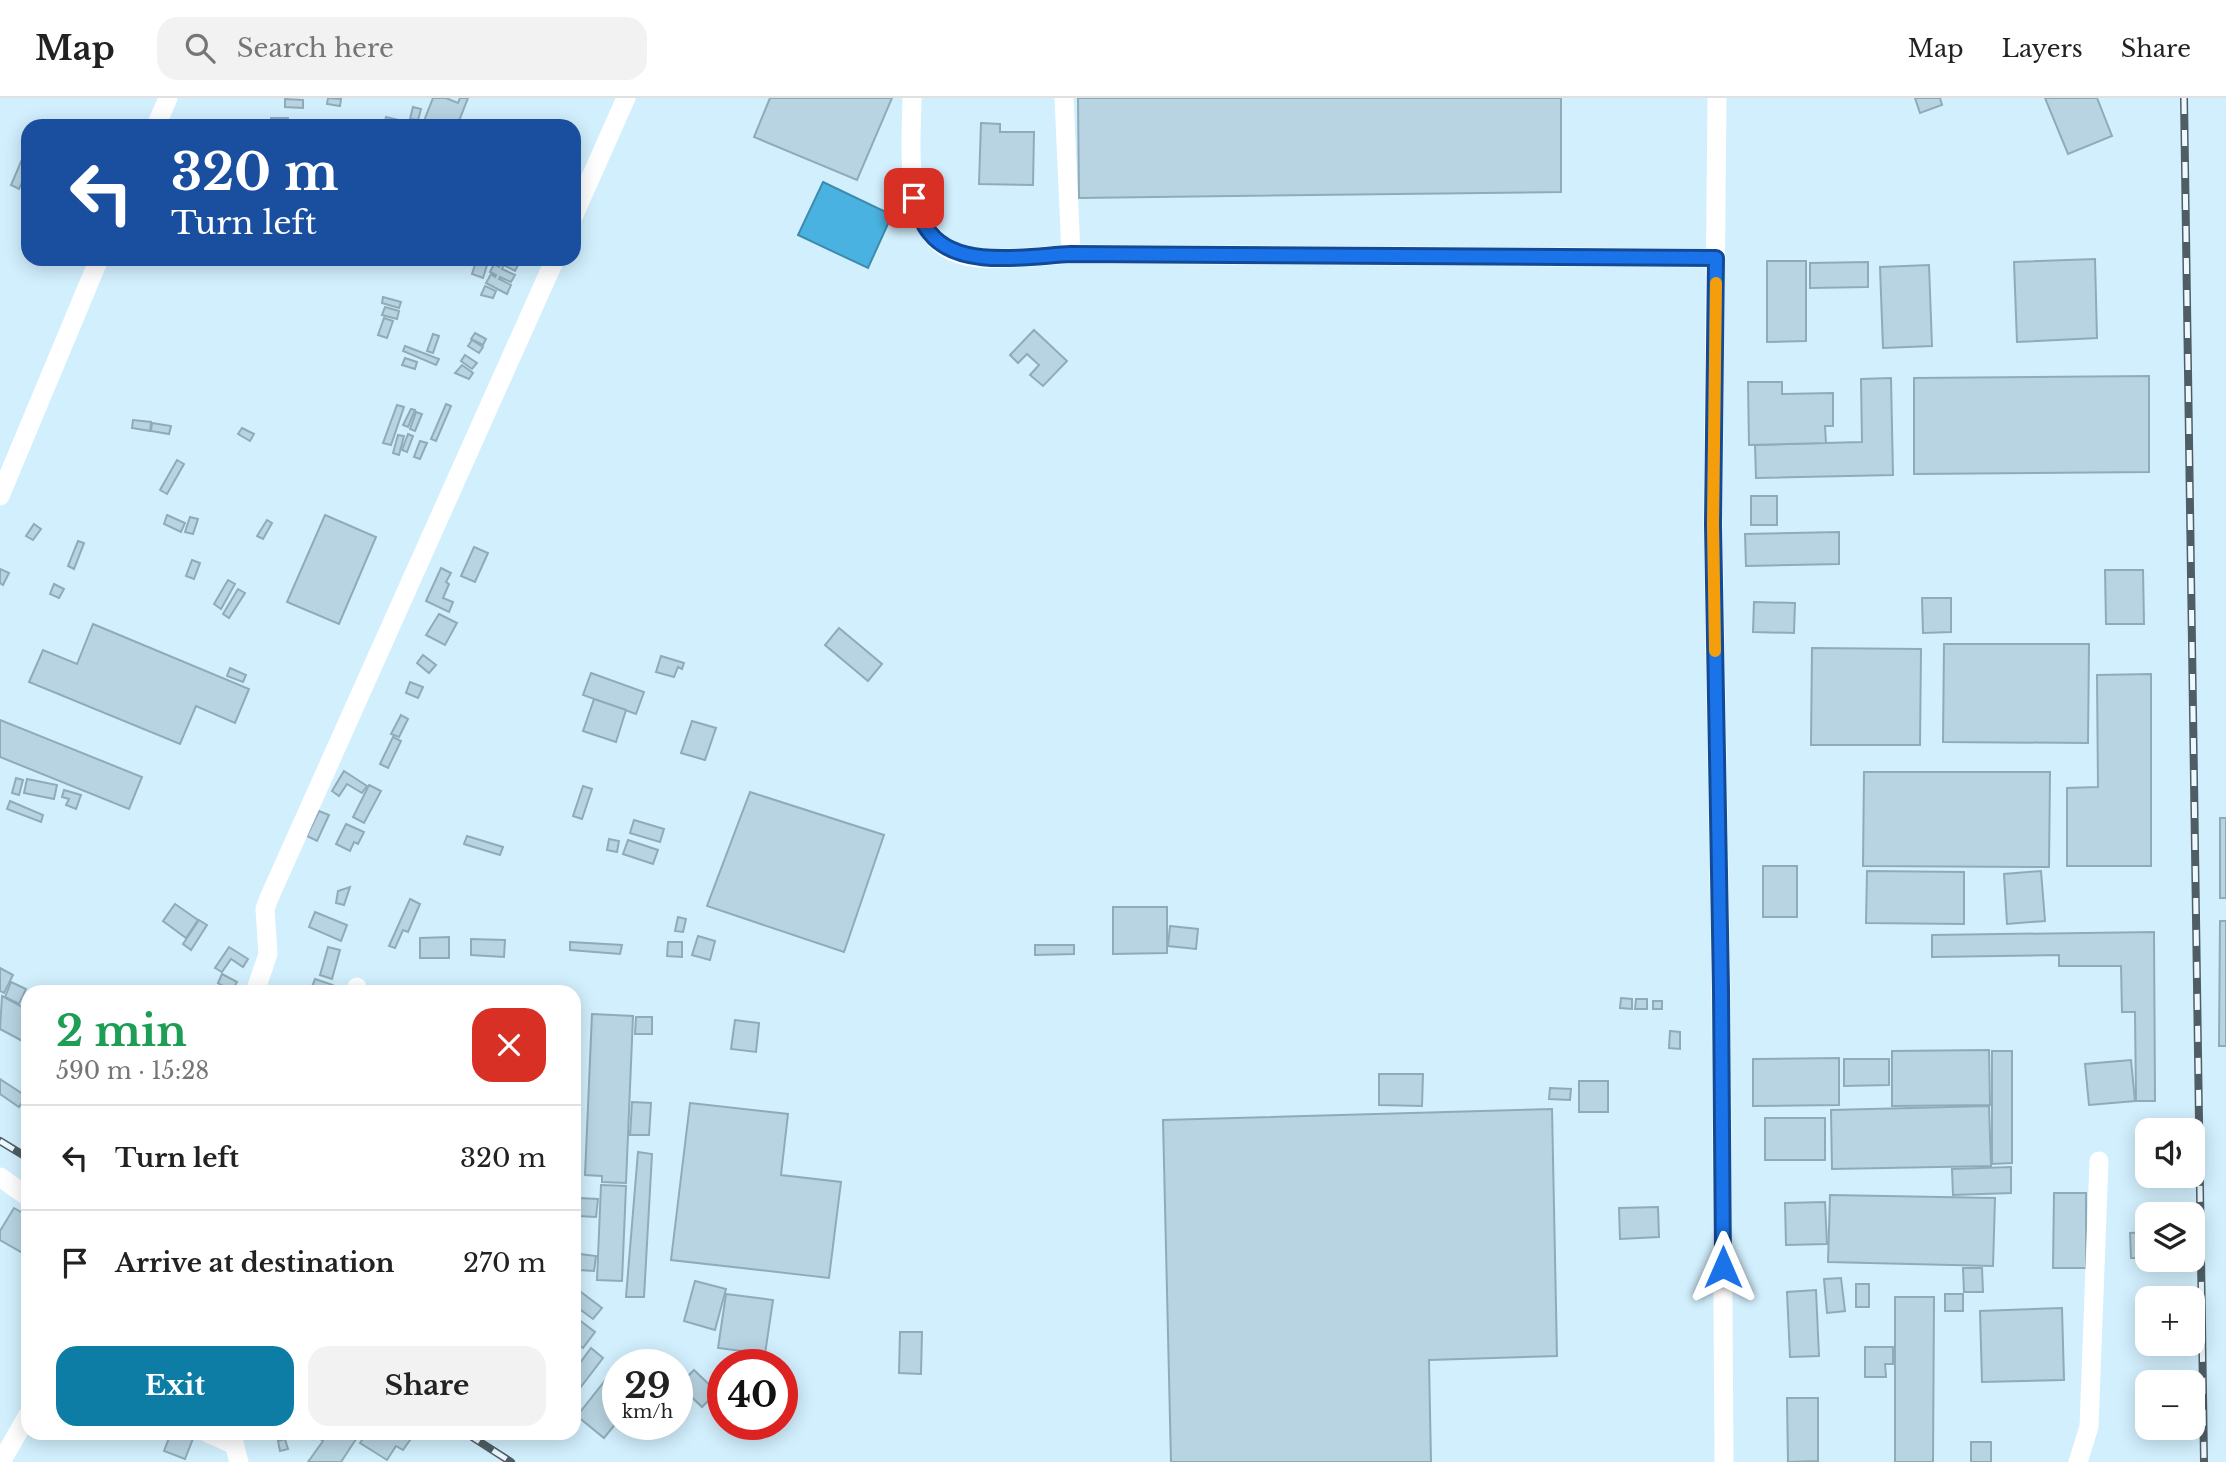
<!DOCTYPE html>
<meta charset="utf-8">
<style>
:root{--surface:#fff;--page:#f2f2f2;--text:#222;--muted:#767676;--line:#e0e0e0;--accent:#0d7da6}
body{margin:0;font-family:"Libre Baskerville",serif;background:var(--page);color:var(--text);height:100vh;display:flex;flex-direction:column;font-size:26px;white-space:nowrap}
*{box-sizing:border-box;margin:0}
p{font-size:23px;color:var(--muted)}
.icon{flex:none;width:38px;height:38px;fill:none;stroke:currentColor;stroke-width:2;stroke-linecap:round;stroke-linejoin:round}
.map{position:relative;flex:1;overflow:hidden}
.sheet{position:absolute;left:21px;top:887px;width:560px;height:455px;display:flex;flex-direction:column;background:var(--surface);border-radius:21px;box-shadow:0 4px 18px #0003}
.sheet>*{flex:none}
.hud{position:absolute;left:21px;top:21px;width:560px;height:147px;border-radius:21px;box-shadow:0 4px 18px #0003;background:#1a4fa0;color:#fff;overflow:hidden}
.buttons{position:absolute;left:2135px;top:1020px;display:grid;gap:14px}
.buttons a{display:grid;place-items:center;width:70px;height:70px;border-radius:14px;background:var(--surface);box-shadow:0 4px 18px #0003;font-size:35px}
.speed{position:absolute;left:602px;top:1251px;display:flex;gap:14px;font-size:35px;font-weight:700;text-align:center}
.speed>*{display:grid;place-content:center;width:91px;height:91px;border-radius:50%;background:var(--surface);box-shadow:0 4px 18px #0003;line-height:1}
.speed small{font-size:18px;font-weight:400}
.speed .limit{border:10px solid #d22;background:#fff;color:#111}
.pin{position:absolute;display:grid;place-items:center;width:60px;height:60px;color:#fff;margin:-30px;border-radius:14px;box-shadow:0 4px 10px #0006}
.me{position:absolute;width:77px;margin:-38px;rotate:0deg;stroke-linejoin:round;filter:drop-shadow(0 0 5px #0008)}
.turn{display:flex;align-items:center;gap:24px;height:147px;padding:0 35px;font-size:32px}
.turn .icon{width:91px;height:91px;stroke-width:2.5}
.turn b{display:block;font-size:49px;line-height:60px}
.round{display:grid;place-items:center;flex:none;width:74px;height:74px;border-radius:21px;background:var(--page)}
.overview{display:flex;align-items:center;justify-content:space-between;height:119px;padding:0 35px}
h1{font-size:42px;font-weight:700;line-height:52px;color:#1e9e55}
.button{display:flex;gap:14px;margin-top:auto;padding:14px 35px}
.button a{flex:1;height:80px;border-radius:21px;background:var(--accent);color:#fff;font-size:28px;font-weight:700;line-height:80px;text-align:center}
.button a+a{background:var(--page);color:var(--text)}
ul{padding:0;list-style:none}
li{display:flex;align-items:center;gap:21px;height:105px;padding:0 35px;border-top:2px solid var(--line)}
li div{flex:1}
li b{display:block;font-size:26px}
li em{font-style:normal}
header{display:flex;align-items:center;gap:42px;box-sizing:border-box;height:98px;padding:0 35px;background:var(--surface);border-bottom:2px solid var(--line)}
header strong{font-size:33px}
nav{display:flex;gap:38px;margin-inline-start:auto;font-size:24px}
.search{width:490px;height:63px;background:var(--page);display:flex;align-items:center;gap:18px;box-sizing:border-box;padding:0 24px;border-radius:21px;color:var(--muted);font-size:26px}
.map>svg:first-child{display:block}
</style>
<header>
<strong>Map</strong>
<div class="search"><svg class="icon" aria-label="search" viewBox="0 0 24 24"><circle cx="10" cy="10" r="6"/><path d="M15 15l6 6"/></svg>Search here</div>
<nav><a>Map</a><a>Layers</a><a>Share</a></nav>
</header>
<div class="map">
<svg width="2226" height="1364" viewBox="0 0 2226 1364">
<rect width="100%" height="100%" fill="#d2effd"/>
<polygon fill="#49b2e0" stroke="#3e8bad" stroke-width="2" points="823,84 892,117 868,170 798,137"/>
<g fill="#b8d4e2" stroke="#90abb8" stroke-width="2">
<polygon points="328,0 341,1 340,8 327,6"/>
<polygon points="433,0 446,0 458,5 460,0 468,0 457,28 422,28"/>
<polygon points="770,0 892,0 857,82 754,39"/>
<polygon points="1078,0 1561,0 1561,94 1079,100"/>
<polygon points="1915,0 1940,0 1942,7 1920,15"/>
<polygon points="2045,0 2097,0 2112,38 2068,56"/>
<polygon points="285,1 303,2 303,10 285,9"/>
<polygon points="413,9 421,11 418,22 410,21"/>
<polygon points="386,19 403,23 401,28 384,27"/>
<rect x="271" y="20" width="17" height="8"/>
<polygon points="981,25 1000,26 1000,34 1034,34 1033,87 979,86"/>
<polygon points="23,59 28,62 28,71 19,91 11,87"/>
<polygon points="477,161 489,161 483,180 472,176"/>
<polygon points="496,161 507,161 518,167 515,173 504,167 502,171 515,177 511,184 500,179 499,181 511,187 507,196 486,185 491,176 495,179 496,177 490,174 494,166 499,169 500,167 494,164"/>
<polygon points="2095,161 2097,240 2017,244 2014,164"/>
<polygon points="1767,163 1806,163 1806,243 1767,244"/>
<polygon points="1868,164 1868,189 1810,190 1810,165"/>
<polygon points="1929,167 1932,248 1883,250 1880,169"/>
<polygon points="485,188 496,193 493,200 481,197"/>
<polygon points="383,199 401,204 399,210 382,205"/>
<polygon points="385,209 399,213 397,221 382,217"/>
<polygon points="384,220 393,223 387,240 378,237"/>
<polygon points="1034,232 1067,263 1043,288 1030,277 1039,267 1027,256 1018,265 1010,257"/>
<polygon points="475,235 486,241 483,247 471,241"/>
<polygon points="433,236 439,238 433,255 427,253"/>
<polygon points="472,242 483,249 479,255 468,248"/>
<polygon points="405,248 439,261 436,267 403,253"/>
<polygon points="465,257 477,265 472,271 461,263"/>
<polygon points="405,260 417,264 415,271 402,267"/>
<polygon points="462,267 473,275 469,281 455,275"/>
<polygon points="2149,278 2149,374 1914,376 1914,280"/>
<polygon points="1891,280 1893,377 1756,380 1755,347 1862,344 1861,281"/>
<polygon points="1748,284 1782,284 1782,296 1833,295 1833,328 1825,328 1826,345 1749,347"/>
<polygon points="446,306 451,308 436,343 431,341"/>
<polygon points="397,307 404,309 391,347 383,345"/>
<polygon points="411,311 415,312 408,329 403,327"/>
<polygon points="416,314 422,316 415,333 410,331"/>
<polygon points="133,322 151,324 150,333 132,330"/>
<polygon points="152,325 171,328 169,336 151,333"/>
<polygon points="242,330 254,336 250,343 238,336"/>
<polygon points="408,336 413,338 407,354 402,352"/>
<polygon points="398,337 404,338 399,357 393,355"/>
<polygon points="420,343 427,345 420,361 414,359"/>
<polygon points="177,362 184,366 167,396 160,392"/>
<rect x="1751" y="398" width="26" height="29"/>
<polygon points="167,417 185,425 181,434 164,426"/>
<polygon points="325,417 376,439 339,526 287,504"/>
<polygon points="190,419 198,421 193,436 185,434"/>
<polygon points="267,422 272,425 263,441 257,438"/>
<polygon points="34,426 41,431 33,442 26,438"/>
<polygon points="1839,434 1839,466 1746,468 1745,436"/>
<polygon points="78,443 84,445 74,471 68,468"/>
<polygon points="474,449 488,455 475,484 461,478"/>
<polygon points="192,462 200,465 194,481 186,478"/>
<polygon points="441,470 451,475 446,484 449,486 443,500 453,504 449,514 426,503"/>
<polygon points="0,471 9,475 3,487 0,485"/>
<polygon points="2105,472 2143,472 2144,526 2106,526"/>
<polygon points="228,482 235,486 221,511 214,506"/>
<polygon points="54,486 64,491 59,500 50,496"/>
<polygon points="238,491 245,495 229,520 223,516"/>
<polygon points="1922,500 1951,500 1951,534 1923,535"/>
<polygon points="1754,504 1795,505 1794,535 1753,534"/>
<polygon points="439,516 457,525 445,547 426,537"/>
<polygon points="93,526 249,591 235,625 196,608 180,646 29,584 43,552 77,566"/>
<polygon points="839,530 882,566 868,583 825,547"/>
<polygon points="1944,546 2089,546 2088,645 1943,644"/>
<polygon points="1812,550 1921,551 1920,647 1811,647"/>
<polygon points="423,557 436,567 429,575 417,565"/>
<polygon points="661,558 684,565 682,571 678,569 674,579 656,574"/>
<polygon points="230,570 246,577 243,584 227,578"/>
<polygon points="591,575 644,594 636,616 583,597"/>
<polygon points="2151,576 2151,768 2067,768 2067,690 2098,689 2097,577"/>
<polygon points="410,584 423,589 418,600 406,595"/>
<polygon points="594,601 626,612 616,644 583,633"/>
<polygon points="401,617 408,621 399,639 391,636"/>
<polygon points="0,622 142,679 129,711 0,659"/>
<polygon points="692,623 716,630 705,662 681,655"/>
<polygon points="393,639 401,643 388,670 380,666"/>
<polygon points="344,673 367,688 362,695 347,686 339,698 332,693"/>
<polygon points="1864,674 2050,674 2049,769 1863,768"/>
<polygon points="16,680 23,682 19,697 12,695"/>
<polygon points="27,681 57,687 54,701 24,695"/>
<polygon points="369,687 381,693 364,725 353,719"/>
<polygon points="583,688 592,691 582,721 573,718"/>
<polygon points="64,692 81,697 76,711 66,707 69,701 62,699"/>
<polygon points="750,694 884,737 844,854 707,808"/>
<polygon points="10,703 43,717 41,724 7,711"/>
<polygon points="319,713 329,717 317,743 307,738"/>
<rect x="2220" y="720" width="6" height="80"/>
<polygon points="634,722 664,731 660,744 630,735"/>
<polygon points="346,726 364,734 358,746 354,744 350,753 336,746"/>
<polygon points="467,738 503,749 500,757 464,746"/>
<polygon points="609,741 619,743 617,754 607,752"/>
<polygon points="628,742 658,752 653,766 623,756"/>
<rect x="1763" y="768" width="34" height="51"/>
<polygon points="1867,773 1964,774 1964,826 1866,825"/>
<polygon points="2041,773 2045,823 2007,826 2004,776"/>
<polygon points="350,789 344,807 336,805 338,793"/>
<polygon points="410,801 420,806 408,834 403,832 395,850 389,848"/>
<polygon points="175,806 198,822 186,840 163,823"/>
<polygon points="1113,809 1167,809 1167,855 1113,856"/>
<polygon points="315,814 347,827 341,843 309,829"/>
<polygon points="678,819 686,821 683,834 675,833"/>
<polygon points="199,822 207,827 191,852 183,846"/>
<polygon points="2220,823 2226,823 2226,948 2219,948"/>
<polygon points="1170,828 1198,831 1196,851 1168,848"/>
<polygon points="2154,834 2155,1003 2136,1003 2135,914 2122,914 2121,868 2059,868 2059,857 1932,859 1932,837"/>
<polygon points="698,838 715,843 710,862 692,857"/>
<polygon points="449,839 449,860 420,860 420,840"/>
<polygon points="471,841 505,842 504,859 471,857"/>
<polygon points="570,844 622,847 620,856 570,852"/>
<polygon points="668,844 682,844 682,859 667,858"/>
<polygon points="1035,847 1074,847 1074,856 1035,857"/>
<polygon points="229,849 248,861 243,869 231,861 222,874 215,870"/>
<polygon points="328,849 340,852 332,881 320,877"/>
<polygon points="0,870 13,877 4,895 0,893"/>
<polygon points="222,876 237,884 232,893 218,885"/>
<polygon points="315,881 333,887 330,894 310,894"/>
<polygon points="11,884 26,891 19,906 5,899"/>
<polygon points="2,898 28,912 28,946 0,931"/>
<polygon points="1621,900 1632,901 1632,911 1620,910"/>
<polygon points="1636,901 1647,901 1647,911 1635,911"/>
<rect x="1653" y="903" width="9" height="8"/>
<polygon points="592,916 633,918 626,1085 602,1084 602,1078 585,1077"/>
<polygon points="636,919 652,919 652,936 635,936"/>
<polygon points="735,922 759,925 756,954 731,951"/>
<polygon points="1670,933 1680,934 1680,951 1669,950"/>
<polygon points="1989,952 1990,1007 1892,1008 1892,953"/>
<polygon points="1992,953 2012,953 2012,1065 1992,1066"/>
<polygon points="1839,960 1839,1007 1753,1008 1753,961"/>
<polygon points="1844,961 1889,961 1889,987 1844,988"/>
<polygon points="2131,962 2135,1003 2089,1007 2085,966"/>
<polygon points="1379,976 1423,976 1422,1008 1379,1007"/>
<polygon points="0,981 26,998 19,1009 0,996"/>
<rect x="1579" y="983" width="29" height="31"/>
<polygon points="1550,990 1571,991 1570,1002 1549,1001"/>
<polygon points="632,1004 651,1005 649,1037 630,1037"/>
<polygon points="690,1005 788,1016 781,1077 841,1084 829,1180 671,1162"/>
<polygon points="1989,1008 1991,1068 1832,1071 1831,1012"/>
<polygon points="1552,1011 1557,1258 1429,1262 1431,1364 1171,1364 1163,1022"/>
<rect x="1765" y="1020" width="60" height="42"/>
<polygon points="638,1054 652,1056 644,1199 626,1199"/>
<polygon points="2011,1069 2011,1095 1953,1097 1952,1071"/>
<polygon points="601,1087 626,1088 622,1183 597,1182"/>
<polygon points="2054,1095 2086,1095 2086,1170 2053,1170"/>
<polygon points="1830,1097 1995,1100 1993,1168 1828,1164"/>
<polygon points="579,1100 598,1101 596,1119 578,1118"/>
<polygon points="1825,1104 1827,1146 1786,1147 1785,1105"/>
<polygon points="1658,1109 1659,1139 1620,1141 1619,1110"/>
<polygon points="14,1110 28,1118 28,1158 0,1142 0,1133"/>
<polygon points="2147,1134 2147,1160 2131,1160 2130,1135"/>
<polygon points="580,1156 596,1158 594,1173 579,1172"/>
<polygon points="1963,1170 1982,1170 1983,1194 1964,1194"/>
<polygon points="1841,1180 1845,1213 1827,1215 1824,1181"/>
<polygon points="695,1183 726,1191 715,1232 684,1223"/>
<rect x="1856" y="1186" width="13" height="23"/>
<polygon points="1816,1192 1819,1258 1790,1259 1787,1194"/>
<polygon points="581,1194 602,1210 593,1221 574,1207 574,1203"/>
<polygon points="726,1196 773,1202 765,1256 718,1250"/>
<rect x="1945" y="1196" width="18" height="17"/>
<polygon points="1895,1199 1934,1199 1933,1364 1895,1364"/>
<polygon points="2062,1210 2064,1282 1982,1284 1980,1213"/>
<polygon points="574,1218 595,1234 583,1250 574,1244"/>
<polygon points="900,1234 922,1234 921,1276 899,1275"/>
<polygon points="1865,1249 1893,1249 1893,1266 1885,1266 1886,1279 1865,1279"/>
<polygon points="591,1250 603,1260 577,1294 574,1292 574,1273"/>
<polygon points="694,1272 717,1294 702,1309 679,1287"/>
<polygon points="611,1275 618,1281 618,1313 612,1320 617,1324 604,1340 577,1318"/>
<polygon points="1787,1300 1818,1300 1818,1363 1788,1364"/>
<polygon points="171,1335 186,1335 194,1338 185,1361 164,1353"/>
<polygon points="305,1335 354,1335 358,1338 341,1364 308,1364 323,1343 315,1337 313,1341"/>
<polygon points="367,1335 404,1335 403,1338 410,1342 403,1352 396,1348 387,1362 360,1345"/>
<polygon points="285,1341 288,1351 280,1353 278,1343"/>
<rect x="1971" y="1344" width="20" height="20"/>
</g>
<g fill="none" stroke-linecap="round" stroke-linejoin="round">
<g stroke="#fff" stroke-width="19">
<path d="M912,0c-1,56 -12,155 67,160 30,2 62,-2 92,-4l645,4"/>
<polyline points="1064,0 1071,156"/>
<polyline points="1717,0 1713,426 1721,891 1724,1364"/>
<polyline points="156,28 168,0"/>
<polyline points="574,117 626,0"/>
<polyline points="0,398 99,161"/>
<polyline points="255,894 268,856 265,811 269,800 555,161"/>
<polyline points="356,894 357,889"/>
<polyline points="0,1079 28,1099"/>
<polyline points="208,1335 235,1347"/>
<polyline points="231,1335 239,1364"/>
<polyline points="1,1364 28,1317"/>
<polyline points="2078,1364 2089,1329 2099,1063"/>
</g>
<defs>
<g id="rail">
<polyline points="2184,0 2204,1364"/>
<polyline points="0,1043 28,1060"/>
<polyline points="466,1335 511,1364"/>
</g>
</defs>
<use href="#rail" stroke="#4f5e65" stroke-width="8"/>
<use href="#rail" stroke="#eef9ff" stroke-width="5" stroke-dasharray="16" stroke-linecap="butt"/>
</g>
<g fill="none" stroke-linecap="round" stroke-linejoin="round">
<defs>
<path id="route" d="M914,100c4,12 8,25 16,35 29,37 99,23 141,21l645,4 -3,266 8,465 2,278"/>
</defs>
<use href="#route" stroke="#114b97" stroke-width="18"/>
<use href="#route" stroke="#1a73e8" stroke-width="12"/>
<polyline stroke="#f59e0b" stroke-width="12" points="1715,553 1713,426 1716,185"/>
</g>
</svg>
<div class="buttons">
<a><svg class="icon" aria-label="sound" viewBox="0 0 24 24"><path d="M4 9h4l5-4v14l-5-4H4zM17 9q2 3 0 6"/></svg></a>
<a><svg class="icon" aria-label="layers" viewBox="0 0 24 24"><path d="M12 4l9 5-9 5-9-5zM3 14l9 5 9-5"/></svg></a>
<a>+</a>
<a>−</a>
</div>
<div class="speed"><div>29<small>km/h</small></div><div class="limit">40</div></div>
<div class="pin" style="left:914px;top:100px;background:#d93025"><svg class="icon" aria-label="arrive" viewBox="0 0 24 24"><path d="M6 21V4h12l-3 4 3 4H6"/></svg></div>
<svg class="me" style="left:1723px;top:1169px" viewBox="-20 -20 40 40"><path d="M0-17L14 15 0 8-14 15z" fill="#1a73e8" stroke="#fff" stroke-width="4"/></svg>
<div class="hud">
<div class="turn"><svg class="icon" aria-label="left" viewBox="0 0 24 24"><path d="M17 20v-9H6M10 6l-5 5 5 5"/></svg><div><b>320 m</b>Turn left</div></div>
</div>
<section class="sheet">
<div class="overview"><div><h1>2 min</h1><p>590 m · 15:28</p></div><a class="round" style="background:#d93025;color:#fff"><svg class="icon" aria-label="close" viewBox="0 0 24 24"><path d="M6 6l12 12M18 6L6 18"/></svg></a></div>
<ul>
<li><svg class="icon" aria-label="left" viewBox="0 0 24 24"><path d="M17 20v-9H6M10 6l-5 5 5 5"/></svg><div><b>Turn left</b></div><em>320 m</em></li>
<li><svg class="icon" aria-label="arrive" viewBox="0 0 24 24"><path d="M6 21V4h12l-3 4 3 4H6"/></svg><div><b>Arrive at destination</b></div><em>270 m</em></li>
</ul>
<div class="button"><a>Exit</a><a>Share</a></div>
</section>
</div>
